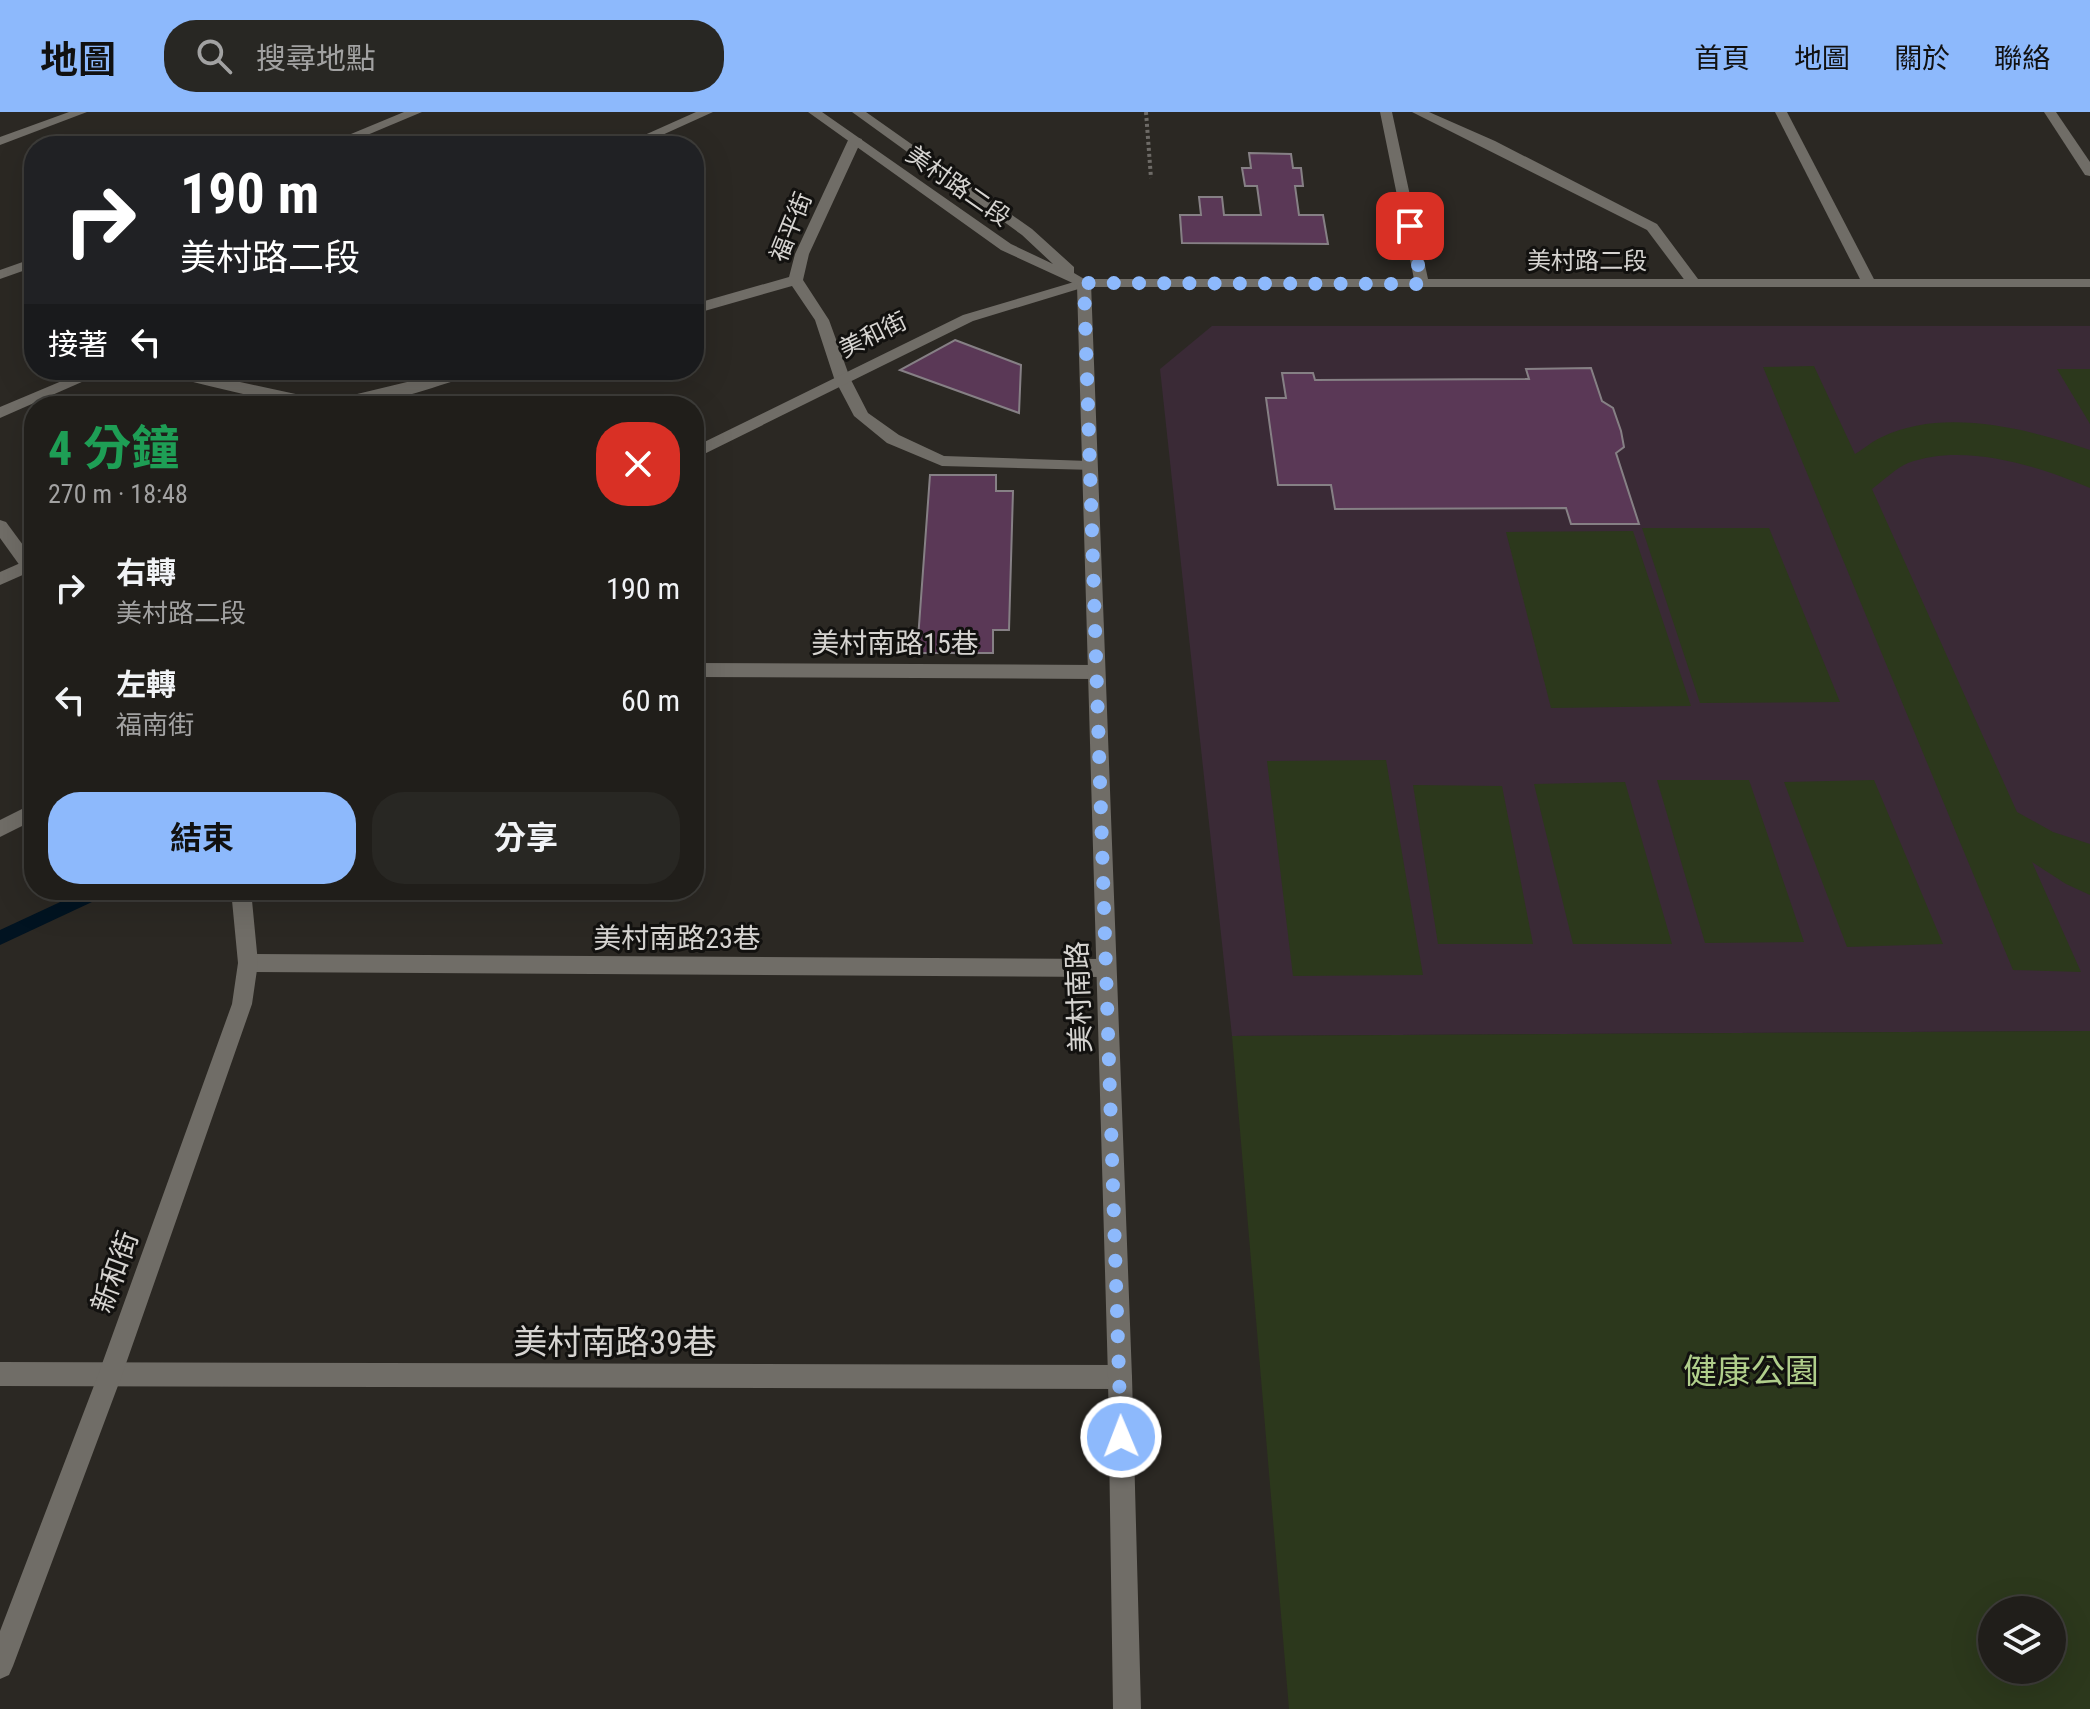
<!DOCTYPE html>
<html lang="zh-TW">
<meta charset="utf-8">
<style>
:root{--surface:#201e1a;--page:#282723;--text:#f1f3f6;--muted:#a2a2a2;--line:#3d3c39;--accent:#8db9fc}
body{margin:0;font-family:"Roboto Condensed","Noto Sans TC",sans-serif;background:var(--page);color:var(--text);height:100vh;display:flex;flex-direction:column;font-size:30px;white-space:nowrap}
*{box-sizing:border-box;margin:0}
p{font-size:26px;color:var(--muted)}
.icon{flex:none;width:44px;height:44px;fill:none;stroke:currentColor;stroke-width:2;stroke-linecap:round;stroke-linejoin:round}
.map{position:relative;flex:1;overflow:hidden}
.sheet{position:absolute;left:24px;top:284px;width:680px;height:504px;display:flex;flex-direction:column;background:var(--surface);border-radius:32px;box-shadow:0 8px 32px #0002,0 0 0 2px var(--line)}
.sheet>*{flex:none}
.top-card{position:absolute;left:24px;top:24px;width:680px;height:244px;border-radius:32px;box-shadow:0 8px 32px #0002,0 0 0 2px var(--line);background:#202124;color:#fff;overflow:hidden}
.controls{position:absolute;left:1978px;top:1484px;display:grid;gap:16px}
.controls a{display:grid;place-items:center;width:88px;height:88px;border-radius:50%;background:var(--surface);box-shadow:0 8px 32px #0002,0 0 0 2px var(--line);font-size:40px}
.pin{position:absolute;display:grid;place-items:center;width:68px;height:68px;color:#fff;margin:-34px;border-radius:16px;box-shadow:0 4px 12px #0006}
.me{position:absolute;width:88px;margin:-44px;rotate:359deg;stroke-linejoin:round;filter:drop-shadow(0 0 6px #0008)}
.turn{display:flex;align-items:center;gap:28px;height:168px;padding:0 24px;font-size:36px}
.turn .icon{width:104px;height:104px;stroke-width:2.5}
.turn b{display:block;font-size:56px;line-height:68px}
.then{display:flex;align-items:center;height:76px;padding:0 24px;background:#0003;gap:16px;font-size:30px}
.round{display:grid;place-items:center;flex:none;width:84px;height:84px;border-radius:32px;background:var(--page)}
.overview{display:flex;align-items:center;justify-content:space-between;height:136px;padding:0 24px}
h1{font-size:48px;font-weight:700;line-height:60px;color:#1e9e55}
.primary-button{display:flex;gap:16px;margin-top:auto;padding:16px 24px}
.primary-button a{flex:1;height:92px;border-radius:32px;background:var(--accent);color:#111;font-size:32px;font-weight:700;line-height:92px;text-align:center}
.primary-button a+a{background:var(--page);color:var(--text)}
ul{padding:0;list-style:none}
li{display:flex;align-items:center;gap:24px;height:112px;padding:0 24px}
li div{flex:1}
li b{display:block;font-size:30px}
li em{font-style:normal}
header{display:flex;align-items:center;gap:48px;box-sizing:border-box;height:112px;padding:0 40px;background:var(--accent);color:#111}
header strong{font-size:38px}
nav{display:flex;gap:44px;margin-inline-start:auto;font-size:28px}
.search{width:560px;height:72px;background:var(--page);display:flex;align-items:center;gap:20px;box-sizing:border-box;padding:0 28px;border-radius:32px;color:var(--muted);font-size:30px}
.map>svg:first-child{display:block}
</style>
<header>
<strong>地圖</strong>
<div class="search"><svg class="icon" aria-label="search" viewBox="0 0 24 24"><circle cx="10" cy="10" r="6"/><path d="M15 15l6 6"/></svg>搜尋地點</div>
<nav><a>首頁</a><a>地圖</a><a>關於</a><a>聯絡</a></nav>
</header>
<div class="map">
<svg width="2090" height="1597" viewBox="0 0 2090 1597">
<rect width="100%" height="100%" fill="#2b2823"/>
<polygon fill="#3a2a36" points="1212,214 2090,214 2090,919 1232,924 1160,257"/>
<g fill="#2c381c" fill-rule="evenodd">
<path d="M1814,254l41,88c9,-5 17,-13 27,-17 62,-30 147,-8 208,13v38c-52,-22 -126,-46 -182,-25 -12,5 -25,18 -36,26l145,323 36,20 37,12v51l-24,-11 -34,-22 49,110 -68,-2 -250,-603z"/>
<polygon points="2057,257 2090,257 2090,312"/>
<polygon points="1642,416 1769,416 1840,590 1700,591"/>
<polygon points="1633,419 1691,594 1551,596 1506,420"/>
<polygon points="1386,648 1423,863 1293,864 1267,649"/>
<polygon points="1657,668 1749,668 1804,830 1705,831"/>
<polygon points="1874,668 1943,832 1847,835 1784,670"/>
<polygon points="1625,670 1672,832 1573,832 1534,672"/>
<polygon points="1413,673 1502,674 1533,832 1438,832"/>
<path d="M2090,919v678h-801l-57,-673zM1992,1498h60v60h-60z"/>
</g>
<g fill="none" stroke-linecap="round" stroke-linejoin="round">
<polygon fill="#011321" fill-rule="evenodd" points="86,778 109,778 107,783 0,833 0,818"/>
</g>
<g fill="#5a3856" stroke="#868085" stroke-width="2">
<polygon points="1249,41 1291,42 1293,56 1301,56 1303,74 1295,74 1299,103 1323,103 1328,132 1182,131 1180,103 1201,103 1199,85 1222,85 1224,103 1261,103 1257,74 1245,74 1242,56 1251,56"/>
<polygon points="955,228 1021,253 1019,301 900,258"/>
<polygon points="1591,256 1602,289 1613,296 1621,319 1624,335 1616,341 1639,412 1571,412 1566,396 1335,397 1331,373 1278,373 1266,286 1286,286 1282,261 1313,261 1315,268 1529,267 1526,257"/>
<polygon points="930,363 996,363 996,379 1013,379 1009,518 993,518 993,541 917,541"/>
</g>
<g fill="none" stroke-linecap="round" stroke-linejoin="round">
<polyline stroke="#6e6b67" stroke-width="4" stroke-dasharray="3 3" stroke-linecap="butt" points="1146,0 1151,66"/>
<g fill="#706d67" fill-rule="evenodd">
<polygon points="404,0 422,0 341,34 322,34"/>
<polygon points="1412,0 1429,0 1495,29 1657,112 1701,171 1694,175 1689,174 1647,118"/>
<polygon points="1775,0 1787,0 1876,171 1874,174 1869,175 1862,171"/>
<polygon points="850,24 862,27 809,142 803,168 829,208 850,266 868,301 899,323 944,344 1089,349 1097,354 1095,358 942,354 887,331 854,304 834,266 815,208 792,174 694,202 694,192 789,165 795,142"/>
<polygon points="34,146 34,155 0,167 0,158"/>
<path d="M155,258h30l143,31 129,-31h26l-3,3c-41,12 -87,30 -130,33 -63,4 -126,-18 -187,-31z"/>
<polygon points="34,445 34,458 0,473 0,460"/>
<polygon points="694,551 1095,553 1104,560 1095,567 694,565"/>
<polygon points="248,842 1106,847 1113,850 1116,856 1113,862 1106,865 248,860 241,857 238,851 241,845"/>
<polygon points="0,1250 1120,1253 1129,1256 1132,1265 1129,1274 1120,1277 0,1274"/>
</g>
<g fill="#706d67" fill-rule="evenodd">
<polygon points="696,0 713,0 638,34 620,34"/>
<polygon points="1380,0 1392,0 1428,167 2090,167 2090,175 1085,175 973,209 694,347 694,335 963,203 1084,167 1414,167"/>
<polygon points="2044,0 2056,0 2090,50 2090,64 2085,63"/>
<polygon points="88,258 109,258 0,306 0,295"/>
<polygon points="0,408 6,410 34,448 34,467 28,465 0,426"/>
<polygon points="34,691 34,708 0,725 0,708"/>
<polygon points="231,778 251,778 258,851 252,892 122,1263 13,1554 9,1563 0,1567 0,1519 98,1263 232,892 238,851"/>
</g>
<g fill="#706d67" fill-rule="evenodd">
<polygon points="69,0 87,0 0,33 0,25"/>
<polygon points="808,0 822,0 1011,132 1053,152 1022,123 852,0 866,0 1032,117 1074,155 1074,161 1091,171 1132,1265 1141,1597 1113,1597 1108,1265 1077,173 1001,138"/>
</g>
</g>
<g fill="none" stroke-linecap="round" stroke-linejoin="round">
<polyline stroke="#8db9fc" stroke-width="14" stroke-dasharray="0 25.2" points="1121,1325 1084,171 1422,172 1410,114"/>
</g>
<g text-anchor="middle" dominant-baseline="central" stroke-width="6" stroke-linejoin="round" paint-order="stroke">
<g font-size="24" fill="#d6d4d1" stroke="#12110f">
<text transform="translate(958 74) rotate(35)">美村路二段</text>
<text transform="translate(791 115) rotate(-68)">福平街</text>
<text x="1587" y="149">美村路二段</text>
<text transform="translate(873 223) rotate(-26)">美和街</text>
</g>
<g font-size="28" fill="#d6d4d1" stroke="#12110f">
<text x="895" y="531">美村南路15巷</text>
<text x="677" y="826">美村南路23巷</text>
<text transform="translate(1079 885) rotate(-92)">美村南路</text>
<text transform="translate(115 1160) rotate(-70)">新和街</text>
</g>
<g font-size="34" fill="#d6d4d1" stroke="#12110f">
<text x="615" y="1230">美村南路39巷</text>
</g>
<g font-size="34" fill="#b0ce8b" stroke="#12110f">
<text x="1751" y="1259">健康公園</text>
</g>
</g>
</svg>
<div class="controls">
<a><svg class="icon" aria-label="layers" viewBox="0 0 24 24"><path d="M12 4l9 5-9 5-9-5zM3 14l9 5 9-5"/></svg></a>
</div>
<div class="pin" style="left:1410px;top:114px;background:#d93025"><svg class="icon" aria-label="arrive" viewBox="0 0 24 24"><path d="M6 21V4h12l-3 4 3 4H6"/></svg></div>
<svg class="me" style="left:1121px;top:1325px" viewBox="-20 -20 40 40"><circle r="17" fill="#8db9fc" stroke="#fff" stroke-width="3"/><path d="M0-11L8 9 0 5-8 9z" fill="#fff"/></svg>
<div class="top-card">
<div class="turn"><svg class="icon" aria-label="right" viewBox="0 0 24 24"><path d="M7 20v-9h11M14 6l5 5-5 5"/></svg><div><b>190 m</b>美村路二段</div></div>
<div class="then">接著<svg class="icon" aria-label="left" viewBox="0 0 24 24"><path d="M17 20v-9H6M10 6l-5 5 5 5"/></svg></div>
</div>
<section class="sheet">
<div class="overview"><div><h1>4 分鐘</h1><p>270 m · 18:48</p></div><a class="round" style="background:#d93025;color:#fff"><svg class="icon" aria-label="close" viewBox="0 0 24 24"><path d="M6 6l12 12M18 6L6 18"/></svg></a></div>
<ul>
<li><svg class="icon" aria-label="right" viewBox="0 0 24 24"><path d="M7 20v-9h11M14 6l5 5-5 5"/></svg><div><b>右轉</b><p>美村路二段</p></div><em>190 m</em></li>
<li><svg class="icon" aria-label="left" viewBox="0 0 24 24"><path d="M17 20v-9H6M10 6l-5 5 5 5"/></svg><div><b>左轉</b><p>福南街</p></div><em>60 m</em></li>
</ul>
<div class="primary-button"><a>結束</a><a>分享</a></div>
</section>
</div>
